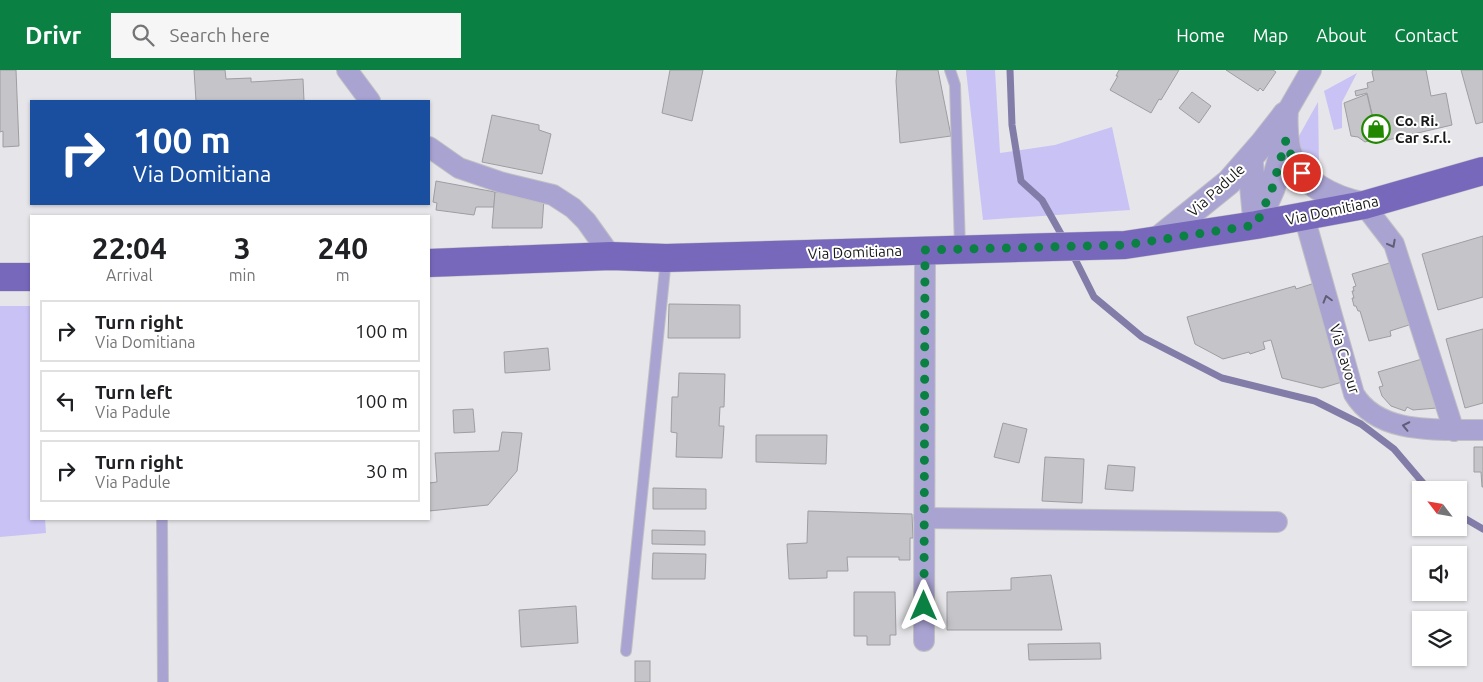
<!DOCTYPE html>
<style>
:root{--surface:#fff;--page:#f6f6f6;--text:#202124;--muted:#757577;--line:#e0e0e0;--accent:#0b8043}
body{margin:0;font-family:Ubuntu,sans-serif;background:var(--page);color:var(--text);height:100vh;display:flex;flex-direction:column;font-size:19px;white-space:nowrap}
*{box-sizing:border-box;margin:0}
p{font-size:16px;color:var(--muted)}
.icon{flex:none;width:28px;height:28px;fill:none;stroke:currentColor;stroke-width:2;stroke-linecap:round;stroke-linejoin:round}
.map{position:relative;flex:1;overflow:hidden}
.sheet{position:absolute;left:30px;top:145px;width:400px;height:305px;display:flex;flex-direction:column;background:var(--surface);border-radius:0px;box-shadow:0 1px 4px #0004}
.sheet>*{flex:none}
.banner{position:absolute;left:30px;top:30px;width:400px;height:105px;border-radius:0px;box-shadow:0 1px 4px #0004;background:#1a4fa0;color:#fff;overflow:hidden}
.needle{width:32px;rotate:301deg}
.buttons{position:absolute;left:1412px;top:411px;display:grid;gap:10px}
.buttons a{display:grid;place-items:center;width:55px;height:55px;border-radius:0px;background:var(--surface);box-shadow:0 1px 4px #0004;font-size:25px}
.pin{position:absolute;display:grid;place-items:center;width:42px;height:42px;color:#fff;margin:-21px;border:2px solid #fff;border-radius:50%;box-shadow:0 1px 5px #0007}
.me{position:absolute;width:55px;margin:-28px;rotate:0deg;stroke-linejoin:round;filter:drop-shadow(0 0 4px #0008)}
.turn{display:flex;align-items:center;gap:18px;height:105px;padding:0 20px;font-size:22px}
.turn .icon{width:65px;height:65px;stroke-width:2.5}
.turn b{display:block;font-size:35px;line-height:42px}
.eta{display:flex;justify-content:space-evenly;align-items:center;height:85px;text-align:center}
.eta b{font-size:30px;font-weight:600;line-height:35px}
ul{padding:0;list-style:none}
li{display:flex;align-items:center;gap:15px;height:62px;margin:0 10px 8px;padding:0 10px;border:2px solid var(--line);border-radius:0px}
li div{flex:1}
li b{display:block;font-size:19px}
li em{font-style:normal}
header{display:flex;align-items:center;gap:30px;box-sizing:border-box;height:70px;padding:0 25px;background:var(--accent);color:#fff}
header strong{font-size:24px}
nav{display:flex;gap:28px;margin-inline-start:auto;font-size:18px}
.search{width:350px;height:45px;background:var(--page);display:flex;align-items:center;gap:12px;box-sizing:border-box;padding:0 18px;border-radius:0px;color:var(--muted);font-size:19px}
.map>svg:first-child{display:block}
</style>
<header>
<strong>Drivr</strong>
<div class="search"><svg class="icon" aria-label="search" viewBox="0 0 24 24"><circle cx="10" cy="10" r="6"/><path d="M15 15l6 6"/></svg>Search here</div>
<nav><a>Home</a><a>Map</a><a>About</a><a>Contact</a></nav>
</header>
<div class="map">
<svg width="1483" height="612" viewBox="0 0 1483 612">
<rect width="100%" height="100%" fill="#e6e5e9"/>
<g fill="#c8c2f5">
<polygon points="966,0 995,0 1000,83 1055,75 1112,57 1130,140 983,150"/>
<polygon points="1357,3 1342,32 1342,58 1334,60 1324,21"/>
<polygon points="1318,32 1319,95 1300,81 1295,73"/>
<polygon points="0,236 31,236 31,449 45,449 46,463 0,467"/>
</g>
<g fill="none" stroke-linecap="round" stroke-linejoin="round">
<g stroke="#827ca8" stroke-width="7">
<polyline points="1010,0 1012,55 1021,111 1042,130 1065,171"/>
<polyline points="1072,183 1094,227 1142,267 1222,308 1315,331 1361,354 1394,379 1429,420"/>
<polyline points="1459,445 1483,459"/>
</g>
</g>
<g fill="#c5c5c9" stroke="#9e9ea1">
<polygon points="0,0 16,0 19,76 3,77 3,61 0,62"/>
<polygon points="194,0 225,0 226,9 251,8 251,12 303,9 304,31 196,31"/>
<polygon points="670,0 703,0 692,51 662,43"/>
<polygon points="897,0 938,0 951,66 900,73 896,11"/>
<polygon points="1119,0 1179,0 1161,30 1159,29 1151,43 1110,20 1118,6 1116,6"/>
<polygon points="1226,0 1273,0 1276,2 1263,21 1260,18 1258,21"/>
<polygon points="1373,0 1426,0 1431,26 1446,23 1452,55 1379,72 1367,23 1356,26 1355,21 1368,18 1367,13 1374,11 1372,2"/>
<polygon points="1461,0 1483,0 1483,52 1476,54"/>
<polygon points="1192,22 1211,36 1199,53 1179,38"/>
<polygon points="1367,24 1377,68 1365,72 1358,67 1351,66 1344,33"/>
<polygon points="492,45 539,55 539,60 551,64 542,104 482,92"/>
<polygon points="436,111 495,122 494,137 476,137 474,145 436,140 437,133 433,132"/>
<polygon points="495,122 544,128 542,158 492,158"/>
<polygon points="1483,166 1483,227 1438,240 1422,184"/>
<polygon points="1393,192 1412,254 1390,261 1391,266 1369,271 1360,241 1358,241 1356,236 1354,236 1352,228 1354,228 1352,221 1354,221 1353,217 1356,216 1352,204"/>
<polygon points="1315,213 1342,312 1322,318 1282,308 1271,270 1263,272 1265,279 1250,284 1249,282 1223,289 1195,274 1187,247 1295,216 1296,219"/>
<polygon points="669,234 740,235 740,268 668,268"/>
<polygon points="1483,259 1483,333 1465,338 1446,269"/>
<polygon points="548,278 550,300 505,303 504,282"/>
<polygon points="1422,289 1437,338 1413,340 1407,337 1405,341 1391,336 1382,326 1379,317 1383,316 1378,302"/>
<polygon points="679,303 725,304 724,337 720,337 719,356 724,356 722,388 676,387 677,363 671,362 672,327 678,327"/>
<polygon points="473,339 475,362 454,363 453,340"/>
<polygon points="1003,353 1027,359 1019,393 994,387"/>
<polygon points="502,362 522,363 517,401 488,435 429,441 429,413 437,412 435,383 499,381"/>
<polygon points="756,365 827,365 826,394 756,392"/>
<polygon points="1474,377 1483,377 1483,417 1482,417 1481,402 1474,402"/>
<polygon points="1045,387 1084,389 1082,433 1042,431"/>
<polygon points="1108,395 1135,397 1133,421 1105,419"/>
<polygon points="653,418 706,419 706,439 653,439"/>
<polygon points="808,441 912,444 913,468 910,468 910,490 899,490 899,487 847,487 848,501 827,501 827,508 789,509 787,474 807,473"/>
<polygon points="652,460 705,461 705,475 652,474"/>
<polygon points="653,483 706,484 705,509 652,509"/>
<polygon points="1051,505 1062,560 947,560 947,522 1011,520 1011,508"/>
<polygon points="854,522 895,522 896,565 890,565 890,575 867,575 867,566 854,566"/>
<polygon points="576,536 578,573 521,577 519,540"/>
<polygon points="1100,573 1101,589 1029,590 1028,574"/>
<rect x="635" y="591" width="15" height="21"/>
</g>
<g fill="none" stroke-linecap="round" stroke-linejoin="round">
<defs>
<g id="service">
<polyline points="950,0 955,15 960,178"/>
<polyline points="162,449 163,612"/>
<polyline points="626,581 666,189"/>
</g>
<g id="minor">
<polyline points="347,0 370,31"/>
<polyline points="1285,45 1311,0"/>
<polyline points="429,77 459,98 500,112 553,125 573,138 586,151 611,186"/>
<polyline points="1364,135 1394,174 1454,361"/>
<path d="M1304,146l50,178c25,42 87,35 129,36"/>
<polyline points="924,448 1277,452"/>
<polyline points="924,571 925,180"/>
</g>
<g id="tertiary">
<path d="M1285,45c0,11 0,23 3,35 10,32 45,49 76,55"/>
<polyline points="1250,89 1256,153"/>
<polyline points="1256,155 1272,119 1286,70"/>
<polyline points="1157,170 1229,112 1263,73 1285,45"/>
</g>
<g id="primary">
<polyline points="429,193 611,186 666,188 1125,175 1256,155 1364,135 1483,101"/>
<polyline points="0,207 31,207"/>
</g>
</defs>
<use href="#service" stroke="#c1c0c4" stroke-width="12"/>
<use href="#minor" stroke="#c1c0c4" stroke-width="22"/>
<use href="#tertiary" stroke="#c1c0c4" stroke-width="27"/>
<use href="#primary" stroke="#c1c0c4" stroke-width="29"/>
<use href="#service" stroke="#a9a3d2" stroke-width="10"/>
<use href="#minor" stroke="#a9a3d2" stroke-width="20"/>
<use href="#tertiary" stroke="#a9a3d2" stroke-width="25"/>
<use href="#primary" stroke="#7868bc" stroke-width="28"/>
</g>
<defs><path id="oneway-chevron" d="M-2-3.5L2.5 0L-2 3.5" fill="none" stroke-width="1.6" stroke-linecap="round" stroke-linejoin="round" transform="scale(1.25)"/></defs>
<g stroke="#605e76">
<use href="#oneway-chevron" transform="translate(1392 174) rotate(62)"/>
<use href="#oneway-chevron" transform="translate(1327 229) rotate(-106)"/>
<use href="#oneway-chevron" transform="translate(1406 356) rotate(-168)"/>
</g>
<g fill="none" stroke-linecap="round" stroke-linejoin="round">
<polyline stroke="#0b8043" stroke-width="9" stroke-dasharray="0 16.2" points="924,536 925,180 1125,175 1256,155 1272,119 1286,70 1292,88 1302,103"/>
</g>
<defs>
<symbol id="shop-ring" viewBox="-11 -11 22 22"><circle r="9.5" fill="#fff" stroke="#218800" stroke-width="1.5"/><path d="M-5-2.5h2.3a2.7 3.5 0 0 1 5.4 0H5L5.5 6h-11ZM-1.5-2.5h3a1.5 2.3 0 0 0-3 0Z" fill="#218800"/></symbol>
</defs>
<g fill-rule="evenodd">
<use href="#shop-ring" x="1360" y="43" width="32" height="32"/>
</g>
<g text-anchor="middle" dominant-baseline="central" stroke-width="4" stroke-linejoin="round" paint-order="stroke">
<g font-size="15" font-weight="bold" fill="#181819" stroke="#fff" text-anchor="start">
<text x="1395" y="50">Co. Ri.<tspan x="1395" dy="17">Car s.r.l.</tspan></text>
</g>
<g font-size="15" fill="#181819" stroke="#fff">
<text transform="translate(1216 120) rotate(-42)">Via Padule</text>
<text transform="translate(1332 140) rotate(-12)">Via Domitiana</text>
<text transform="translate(855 182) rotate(-2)">Via Domitiana</text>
<text transform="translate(1345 289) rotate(73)">Via Cavour</text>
</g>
</g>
</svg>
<div class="buttons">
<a><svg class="needle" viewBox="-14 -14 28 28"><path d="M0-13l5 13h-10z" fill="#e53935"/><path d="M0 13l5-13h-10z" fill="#757577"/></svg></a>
<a><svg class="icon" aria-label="sound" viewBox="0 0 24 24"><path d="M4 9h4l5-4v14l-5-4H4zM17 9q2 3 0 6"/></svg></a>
<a><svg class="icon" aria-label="layers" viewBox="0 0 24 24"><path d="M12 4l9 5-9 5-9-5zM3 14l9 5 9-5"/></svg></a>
</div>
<div class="pin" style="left:1302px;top:103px;background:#d93025"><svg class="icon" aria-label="arrive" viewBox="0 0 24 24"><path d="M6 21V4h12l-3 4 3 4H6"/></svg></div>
<svg class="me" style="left:924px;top:536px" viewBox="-20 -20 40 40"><path d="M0-17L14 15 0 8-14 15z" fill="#0b8043" stroke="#fff" stroke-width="4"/></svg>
<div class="banner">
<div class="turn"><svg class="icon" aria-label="right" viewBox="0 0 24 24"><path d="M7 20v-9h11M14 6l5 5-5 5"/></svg><div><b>100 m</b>Via Domitiana</div></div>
</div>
<section class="sheet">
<div class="eta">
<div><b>22:04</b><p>Arrival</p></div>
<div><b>3</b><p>min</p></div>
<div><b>240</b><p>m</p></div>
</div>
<ul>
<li><svg class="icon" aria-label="right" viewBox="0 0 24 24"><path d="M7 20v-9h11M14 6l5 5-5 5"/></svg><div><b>Turn right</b><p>Via Domitiana</p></div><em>100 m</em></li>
<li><svg class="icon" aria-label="left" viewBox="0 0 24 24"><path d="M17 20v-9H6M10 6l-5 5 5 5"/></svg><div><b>Turn left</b><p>Via Padule</p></div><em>100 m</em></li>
<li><svg class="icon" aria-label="right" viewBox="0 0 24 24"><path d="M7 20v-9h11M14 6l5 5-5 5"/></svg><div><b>Turn right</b><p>Via Padule</p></div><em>30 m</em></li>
</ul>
</section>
</div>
